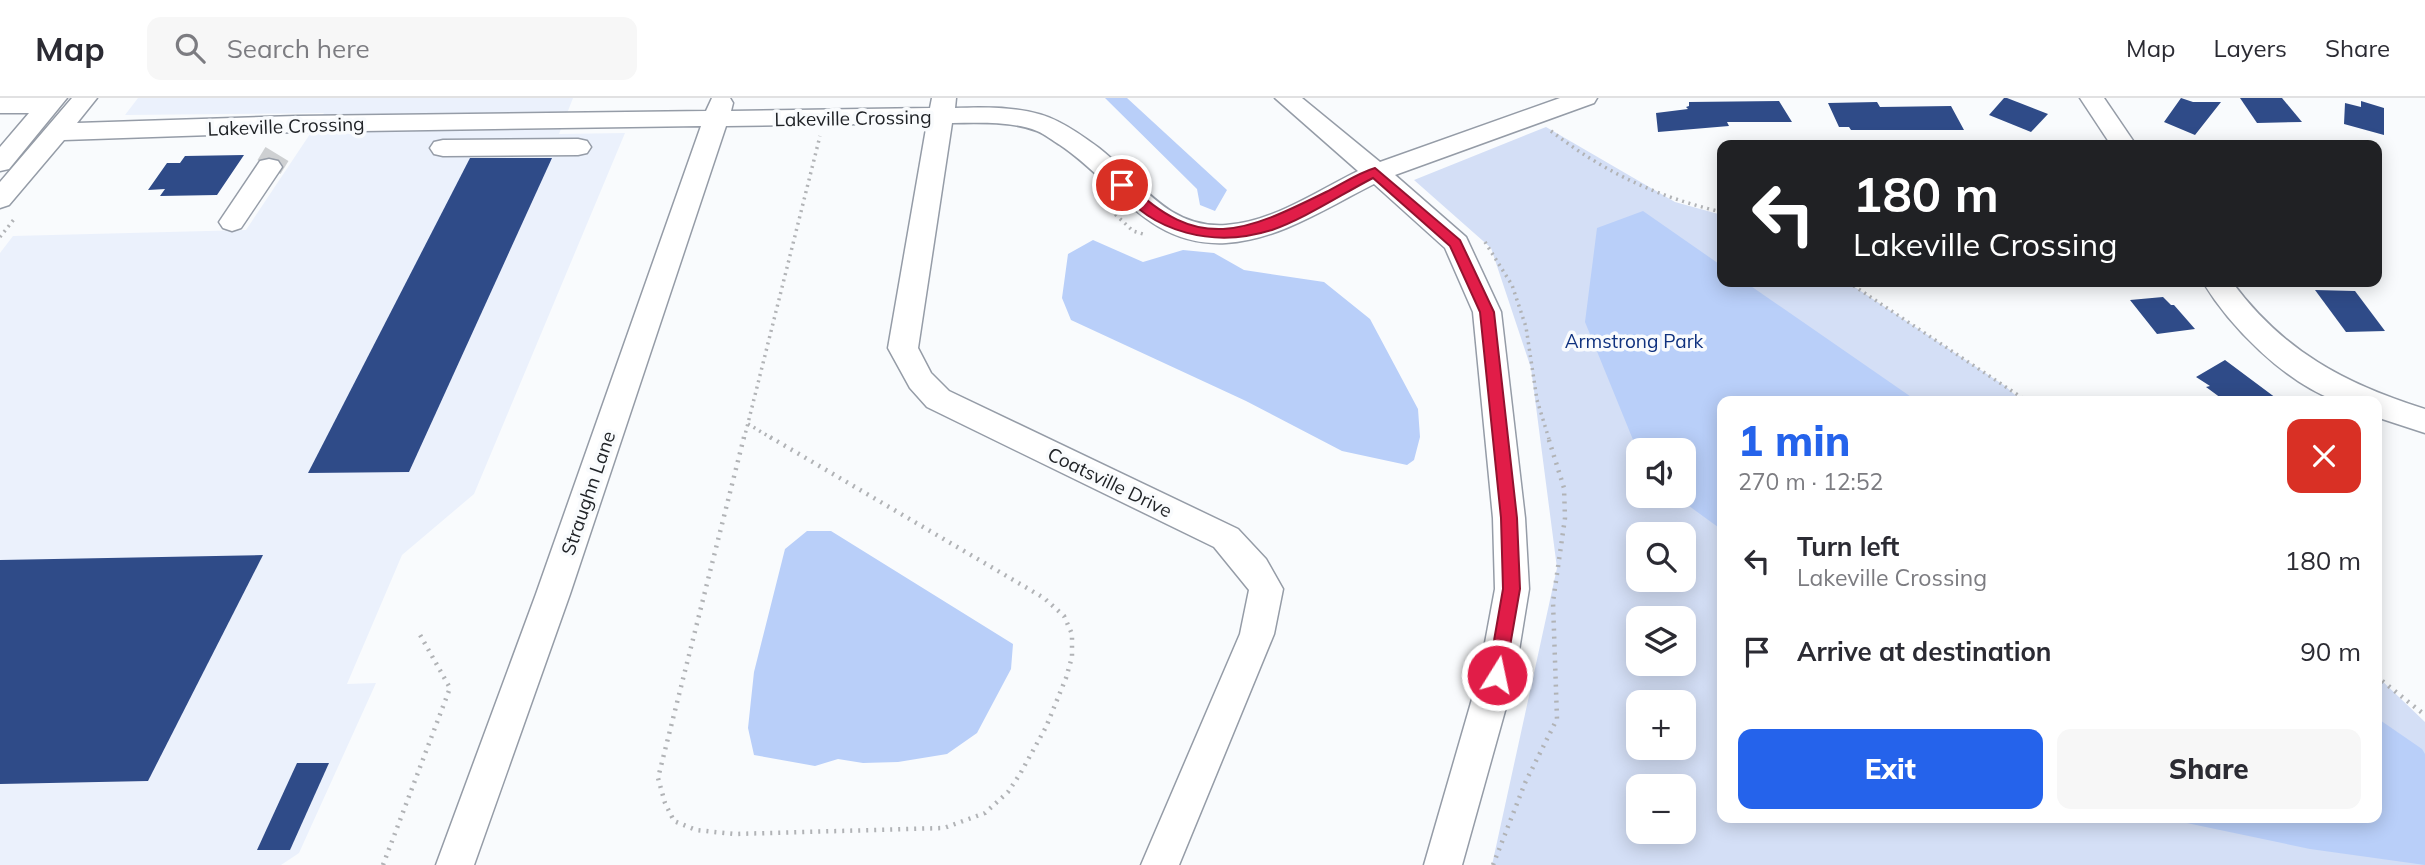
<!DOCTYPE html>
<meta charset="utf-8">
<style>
:root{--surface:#fff;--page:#f7f7f7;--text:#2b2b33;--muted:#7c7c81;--line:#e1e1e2;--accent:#2563eb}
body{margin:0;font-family:Mulish,sans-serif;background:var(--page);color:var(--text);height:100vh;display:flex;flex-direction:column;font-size:26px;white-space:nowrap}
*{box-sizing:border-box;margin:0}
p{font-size:23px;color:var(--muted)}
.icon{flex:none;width:38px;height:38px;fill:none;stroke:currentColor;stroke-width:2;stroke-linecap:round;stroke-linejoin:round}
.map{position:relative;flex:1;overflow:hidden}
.panel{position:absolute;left:1717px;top:298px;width:665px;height:427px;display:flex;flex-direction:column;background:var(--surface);border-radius:14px;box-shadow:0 4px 18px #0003}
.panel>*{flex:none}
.top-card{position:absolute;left:1717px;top:42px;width:665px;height:147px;border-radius:14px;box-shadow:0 4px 18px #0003;background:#202124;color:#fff;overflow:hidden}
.buttons{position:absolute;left:1626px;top:340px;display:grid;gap:14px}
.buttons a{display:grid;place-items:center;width:70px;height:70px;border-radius:14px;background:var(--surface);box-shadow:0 4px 18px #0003;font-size:35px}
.pin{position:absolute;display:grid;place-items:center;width:60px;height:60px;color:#fff;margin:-30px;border:4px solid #fff;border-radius:50%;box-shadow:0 2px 7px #0007}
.me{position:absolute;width:77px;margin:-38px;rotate:10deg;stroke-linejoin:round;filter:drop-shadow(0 0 5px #0008)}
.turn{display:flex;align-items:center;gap:24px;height:147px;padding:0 21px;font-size:32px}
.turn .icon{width:91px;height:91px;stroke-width:2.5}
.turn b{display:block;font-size:49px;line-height:60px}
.round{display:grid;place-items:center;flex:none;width:74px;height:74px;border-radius:14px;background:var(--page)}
.headline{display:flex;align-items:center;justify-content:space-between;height:119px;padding:0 21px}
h1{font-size:42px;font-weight:800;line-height:52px;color:var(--accent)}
.button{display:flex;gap:14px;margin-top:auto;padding:14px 21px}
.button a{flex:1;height:80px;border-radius:14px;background:var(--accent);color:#fff;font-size:28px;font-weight:800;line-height:80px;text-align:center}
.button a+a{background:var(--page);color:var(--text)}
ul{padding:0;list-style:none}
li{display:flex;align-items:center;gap:21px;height:91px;padding:0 21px}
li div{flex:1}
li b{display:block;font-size:26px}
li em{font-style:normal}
header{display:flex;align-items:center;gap:42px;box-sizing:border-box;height:98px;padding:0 35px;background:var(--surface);border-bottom:2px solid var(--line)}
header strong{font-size:33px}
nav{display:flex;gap:38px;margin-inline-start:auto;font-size:24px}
.search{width:490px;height:63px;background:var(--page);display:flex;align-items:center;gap:18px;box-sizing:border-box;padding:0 24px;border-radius:14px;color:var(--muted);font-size:26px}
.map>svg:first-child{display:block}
</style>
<header>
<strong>Map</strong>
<div class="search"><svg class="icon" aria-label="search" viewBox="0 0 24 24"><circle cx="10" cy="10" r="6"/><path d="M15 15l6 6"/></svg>Search here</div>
<nav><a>Map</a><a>Layers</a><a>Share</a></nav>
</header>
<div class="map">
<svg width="2425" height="767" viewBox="0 0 2425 767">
<rect width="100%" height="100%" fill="#f9fbfd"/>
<polygon fill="#ebf1fc" points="138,0 573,0 559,36 625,35 474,396 402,457 347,586 376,585 299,755 281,767 0,767 0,155 13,138 246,132 324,15 125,17"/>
<path fill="#d4dff6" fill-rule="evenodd" d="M1546,29l129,75 47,13v67h125l158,104 17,15h-300v416h654l1,-141 48,46v143h-933l65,-297 -26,-200 -40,-120 -77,-68zM1638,352h46v45h-46zM1638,436h46v45h-46zM1638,520h46v45h-46zM1638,604h46v45h-46zM1638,688h46v45h-46z"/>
<g fill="#b9cff9">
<polygon points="1105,0 1127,0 1227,92 1215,113 1200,107 1197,91"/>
<polygon points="1643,113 1722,168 1722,184 1745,184 1917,303 1722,303 1722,432 1674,397 1684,397 1684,352 1638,352 1638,354 1585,224 1597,130"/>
<polygon points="1093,142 1143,164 1183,152 1214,155 1244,172 1324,184 1370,221 1418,311 1420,339 1414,362 1407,367 1342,353 1246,303 1071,222 1062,200 1068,156"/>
<polygon points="807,433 831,433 1013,546 1011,571 977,635 947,656 898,664 863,665 838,661 815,668 754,657 748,630 754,574 785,451"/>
<polygon points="2377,620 2422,651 2425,656 2425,767 2310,751 2158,719 2376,719"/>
</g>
<g fill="#2f4b88">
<polygon points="2004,0 2007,0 2048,16 2031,34 1989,17"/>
<polygon points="2181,0 2193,4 2221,4 2195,37 2164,24"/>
<polygon points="2240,0 2282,0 2302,24 2257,25"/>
<polygon points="1779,3 1792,24 1727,24 1729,28 1658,34 1656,15 1688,11 1686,9 1689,8 1689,4"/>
<polygon points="2361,3 2384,10 2384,37 2344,26 2345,5 2361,9"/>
<polygon points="1877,4 1880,9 1951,8 1964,32 1851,32 1849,29 1839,29 1828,5"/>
<polygon points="244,57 217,97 160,98 165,91 148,92 167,65 180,65 185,58"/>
<polygon points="470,60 552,60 409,374 308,375"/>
<polygon points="2315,192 2355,193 2385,233 2346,234"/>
<polygon points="2163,199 2171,207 2174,207 2195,231 2157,236 2130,202"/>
<polygon points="2225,262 2280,303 2225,303 2206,289 2210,288 2196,279"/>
<polygon points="263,457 148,683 0,686 0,462"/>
<polygon points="297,665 329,665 290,752 257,752"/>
</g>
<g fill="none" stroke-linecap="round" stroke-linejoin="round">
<polyline stroke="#ced0d2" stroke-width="27" stroke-dasharray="27 14" stroke-linecap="butt" points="269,69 277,56"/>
<defs>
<g id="minor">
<polygon points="0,0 67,0 9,71 0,73 0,49 29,15 0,15"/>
<path d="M72,0h25l-20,25 220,-7 409,-5 6,-13h18l3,5 -2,8 199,-3 2,-10h24l-1,10c32,-1 75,-2 104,14 14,7 28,17 40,26 41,32 68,81 127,77 47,-3 91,-34 132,-54l-83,-73h27l78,64 180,-64h37l-3,5 -199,72 71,62 35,75 24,206 4,71 -14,86 -53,190h-38l55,-190 16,-86 -2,-71 -20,-206 -28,-64 -71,-64c-46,23 -95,56 -148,59 -79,4 -109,-60 -166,-98 -7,-4 -15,-11 -23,-14 -25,-10 -57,-8 -85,-8l-34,225 13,25 18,18 289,138 28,30 17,30 -9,45 -95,231h-38l99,-231 9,-44 -35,-43 -287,-140 -17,-19 -22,-40 39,-225 -201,3 -156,468 -96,271h-38l100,-271 165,-468 -404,6 -233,8 -55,65 -9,3v-26z"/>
<polygon points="2080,0 2104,0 2136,47 2111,47"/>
<polygon points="578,41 587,43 591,49 587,55 578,57 443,58 434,56 430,50 434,44 443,42"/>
<polygon points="269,61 278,63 282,69 241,130 232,133 223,130 219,124 223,118 260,63"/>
<path d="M2203,184h29c51,69 113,102 193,127v24l-49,-16v-16c-12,0 -31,3 -42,-1 -50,-19 -104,-73 -131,-118z"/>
</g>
</defs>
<use href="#minor" stroke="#959ca7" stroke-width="3"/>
<g stroke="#b1b3b6" stroke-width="3.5" stroke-dasharray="2 4.5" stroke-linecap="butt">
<path d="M1551,33c53,41 106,66 171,81"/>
<polyline points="1101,103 1133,133 1143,136"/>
<polyline points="0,139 15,120"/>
<polyline points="1485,144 1512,187 1526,229 1537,302 1549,341"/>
<polyline points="1848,184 2027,303"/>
<polyline points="748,326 773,341"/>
<polyline points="744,341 820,38"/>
</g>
<g stroke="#b1b3b6" stroke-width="4.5" stroke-dasharray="2 6" stroke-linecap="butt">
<polyline points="744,339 658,680 665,705 674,723 696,732 734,736 944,730 985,715 1008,694 1020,676 1046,629 1066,580 1072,559 1072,536 1064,518 1044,500 770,339"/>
<polyline points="2376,578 2425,617"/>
<polyline points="383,767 450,590 419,535"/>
<polyline points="1493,767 1525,685 1557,621 1553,504 1565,420 1564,390 1548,339"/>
</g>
<use href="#minor" fill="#fff" fill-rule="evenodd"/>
</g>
<path fill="#e11d48" stroke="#92132f" stroke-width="2" d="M1375,70l85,72 34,72 23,206 3,71 -15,86 -2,5 -6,2 -7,-2 -2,-5 15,-86 -2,-71 -21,-206 -30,-66 -77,-68c-31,16 -69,41 -101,52 -57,18 -120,4 -156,-45l1,-3h10c72,72 118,50 199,10 16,-8 32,-19 49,-24z"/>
<g text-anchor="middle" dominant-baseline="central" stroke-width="7" stroke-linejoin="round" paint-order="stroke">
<g font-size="19" fill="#202327" stroke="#f9fbfd">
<text transform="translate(853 20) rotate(-1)">Lakeville Crossing</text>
<text transform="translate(286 28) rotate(-2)">Lakeville Crossing</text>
<text transform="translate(1110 384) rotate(26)">Coatsville Drive</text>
<text transform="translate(588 395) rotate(-71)">Straughn Lane</text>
</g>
<g font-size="19" fill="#10327f" stroke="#f9fbfd">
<text x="1634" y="243">Armstrong Park</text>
</g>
</g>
</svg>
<div class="buttons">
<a><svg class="icon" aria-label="sound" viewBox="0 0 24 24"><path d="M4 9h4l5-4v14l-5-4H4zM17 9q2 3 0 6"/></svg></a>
<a><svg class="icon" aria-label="search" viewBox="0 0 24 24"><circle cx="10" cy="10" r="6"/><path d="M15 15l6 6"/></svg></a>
<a><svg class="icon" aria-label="layers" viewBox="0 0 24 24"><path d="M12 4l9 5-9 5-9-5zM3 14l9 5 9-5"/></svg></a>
<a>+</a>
<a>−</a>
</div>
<div class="pin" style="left:1122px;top:87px;background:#d93025"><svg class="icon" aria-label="arrive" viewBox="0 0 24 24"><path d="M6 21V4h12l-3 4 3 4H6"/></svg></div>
<svg class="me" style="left:1497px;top:577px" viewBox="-20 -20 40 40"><circle r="17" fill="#e11d48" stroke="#fff" stroke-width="3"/><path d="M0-11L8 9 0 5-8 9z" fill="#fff"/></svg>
<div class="top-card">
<div class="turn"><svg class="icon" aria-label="left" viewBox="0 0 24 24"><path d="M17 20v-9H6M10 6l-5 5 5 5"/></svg><div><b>180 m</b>Lakeville Crossing</div></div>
</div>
<section class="panel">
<div class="headline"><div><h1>1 min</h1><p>270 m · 12:52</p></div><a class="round" style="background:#d93025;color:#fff"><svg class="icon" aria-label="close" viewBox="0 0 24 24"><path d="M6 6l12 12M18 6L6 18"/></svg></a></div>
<ul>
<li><svg class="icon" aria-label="left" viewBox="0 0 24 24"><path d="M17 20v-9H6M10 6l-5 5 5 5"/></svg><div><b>Turn left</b><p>Lakeville Crossing</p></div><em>180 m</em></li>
<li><svg class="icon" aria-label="arrive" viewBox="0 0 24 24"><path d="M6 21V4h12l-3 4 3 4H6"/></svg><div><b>Arrive at destination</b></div><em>90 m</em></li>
</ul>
<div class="button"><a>Exit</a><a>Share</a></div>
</section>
</div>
